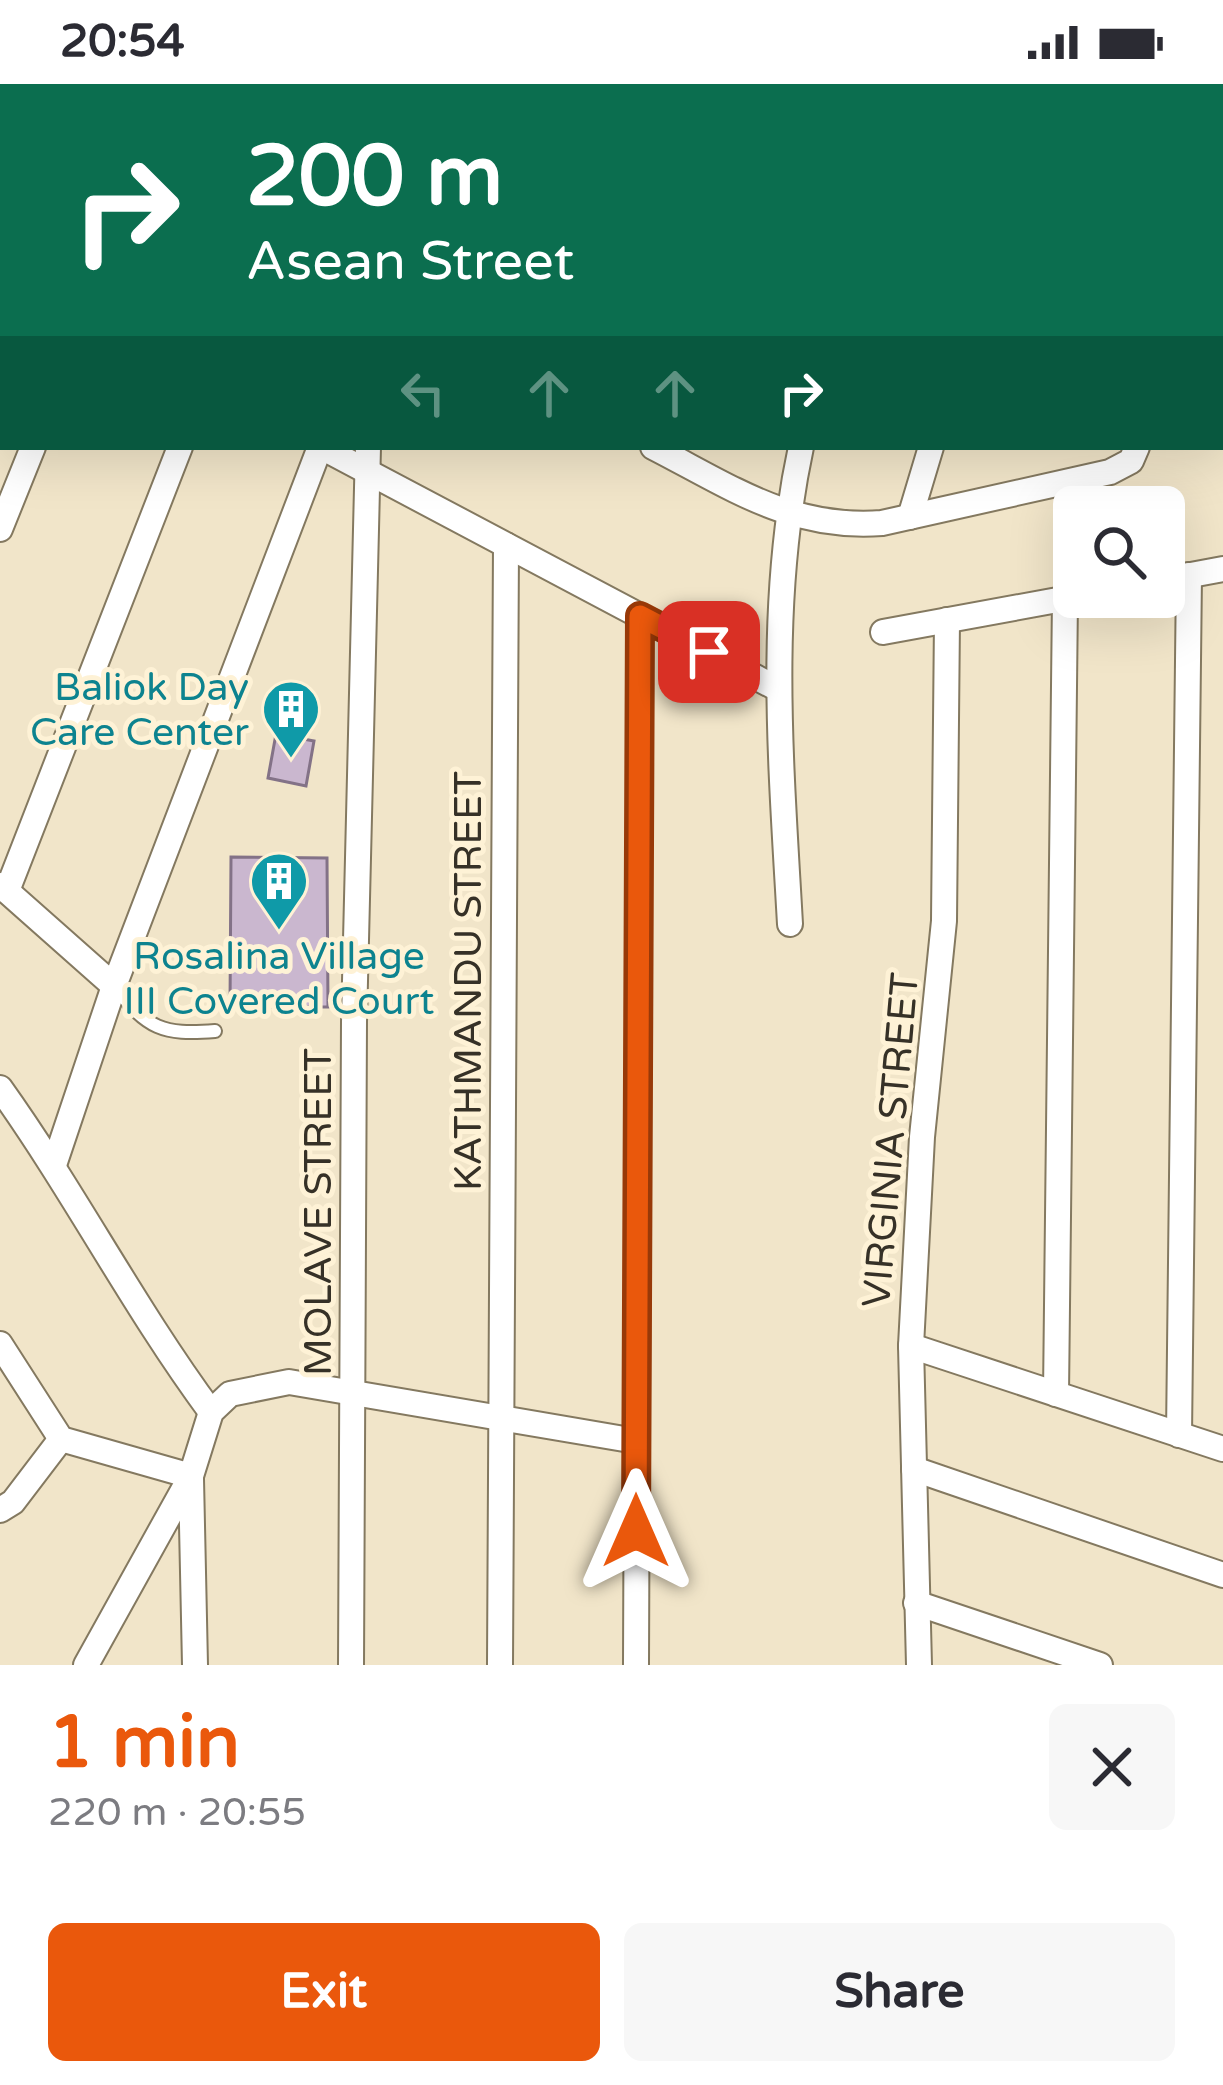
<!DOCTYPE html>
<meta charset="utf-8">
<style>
:root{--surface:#fff;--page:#f7f7f7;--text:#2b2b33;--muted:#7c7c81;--accent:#ea580c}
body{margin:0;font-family:"Varela Round",sans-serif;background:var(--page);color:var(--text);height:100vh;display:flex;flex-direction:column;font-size:45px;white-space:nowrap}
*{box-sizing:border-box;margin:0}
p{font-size:39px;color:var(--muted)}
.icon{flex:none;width:66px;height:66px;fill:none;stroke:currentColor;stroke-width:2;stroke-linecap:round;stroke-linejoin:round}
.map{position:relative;height:1581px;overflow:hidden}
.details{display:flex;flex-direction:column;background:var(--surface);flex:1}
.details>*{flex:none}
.hud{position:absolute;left:0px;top:0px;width:1224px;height:366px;box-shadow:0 12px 48px #0002;background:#0b6e4f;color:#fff;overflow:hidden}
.fabs{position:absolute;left:1053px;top:402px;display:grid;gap:24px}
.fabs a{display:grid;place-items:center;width:132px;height:132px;border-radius:18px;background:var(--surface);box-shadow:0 12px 48px #0002;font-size:60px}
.pin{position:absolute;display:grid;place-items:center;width:102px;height:102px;color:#fff;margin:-51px;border-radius:24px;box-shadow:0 6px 18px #0006}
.me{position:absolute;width:132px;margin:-66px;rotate:0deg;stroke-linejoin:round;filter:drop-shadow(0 0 9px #0008)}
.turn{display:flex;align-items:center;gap:42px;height:252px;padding:0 48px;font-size:54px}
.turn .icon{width:156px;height:156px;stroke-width:2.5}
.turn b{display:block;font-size:84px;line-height:102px}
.lanes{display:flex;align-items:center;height:114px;padding:0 48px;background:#0003;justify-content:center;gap:60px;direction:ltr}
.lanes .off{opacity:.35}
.round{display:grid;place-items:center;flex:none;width:126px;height:126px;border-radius:18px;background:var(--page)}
.headline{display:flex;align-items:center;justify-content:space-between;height:204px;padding:0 48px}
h1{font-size:72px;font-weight:700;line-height:90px;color:var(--accent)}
.action{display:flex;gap:24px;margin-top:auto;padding:24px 48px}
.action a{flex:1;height:138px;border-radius:18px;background:var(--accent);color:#fff;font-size:48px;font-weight:700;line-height:138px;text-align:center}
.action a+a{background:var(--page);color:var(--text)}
.status{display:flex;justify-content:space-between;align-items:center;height:84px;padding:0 60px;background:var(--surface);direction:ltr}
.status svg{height:33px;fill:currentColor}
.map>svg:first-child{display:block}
</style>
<div class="status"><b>20:54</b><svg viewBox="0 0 49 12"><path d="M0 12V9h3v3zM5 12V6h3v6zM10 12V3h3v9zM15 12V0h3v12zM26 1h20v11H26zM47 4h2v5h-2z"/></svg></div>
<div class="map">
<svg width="1223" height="1581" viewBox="0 0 1223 1581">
<rect width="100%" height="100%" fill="#f1e5c9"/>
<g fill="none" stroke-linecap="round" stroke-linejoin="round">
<g stroke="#48969c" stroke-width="9">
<polyline points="1110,0 1110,3"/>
<polyline points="1221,182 1223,183"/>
</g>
</g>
<g fill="#cab7cf" stroke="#837287" stroke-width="3">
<polygon points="276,650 314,657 306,702 268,694"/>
<polygon points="231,773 327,774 328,923 230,923"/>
</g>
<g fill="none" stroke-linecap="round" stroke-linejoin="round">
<defs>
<path id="service" d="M115,903c33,42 47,48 100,44"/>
<g id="minor">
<polyline points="224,0 229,3"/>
<polyline points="509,0 515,3"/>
<polyline points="768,0 774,3"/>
<polyline points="911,0 912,3"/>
<polyline points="1030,0 1031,3"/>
<polyline points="1187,0 1188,3"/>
<polyline points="252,3 252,0"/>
<polyline points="395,3 395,0"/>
<polyline points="0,20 3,22"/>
<polyline points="1221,68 1223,70"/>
<polyline points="0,192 3,194"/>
<polyline points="321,363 778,605"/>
<path d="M653,363c78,40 138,83 229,76l228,-51 21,-11 6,-14"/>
<polyline points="910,433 931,363"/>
<polyline points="0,445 33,363"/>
<polyline points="1164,496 1223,485"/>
<polyline points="883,548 1074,513"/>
<polyline points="0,801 114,902"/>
<polyline points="7,807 180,363"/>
<path d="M790,840c-9,-160 -23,-319 11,-477"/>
<path d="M0,1004c75,105 134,220 211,324"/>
<polyline points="54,1081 114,902 320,363"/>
<polyline points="0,1260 61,1355 191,1392"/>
<polyline points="911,1262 1223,1365"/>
<polyline points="1056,1310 1065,514"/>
<polyline points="1179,1351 1189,491"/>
<polyline points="914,1385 1223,1491"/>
<polyline points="191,1395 195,1581"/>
<polyline points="0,1426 13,1418 61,1355"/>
<polyline points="916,1519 1100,1581"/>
<polyline points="86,1581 191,1392 211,1328 230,1310 289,1298 636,1357"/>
<polyline points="351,1581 354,938 368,363"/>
<polyline points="500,1581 506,461"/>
<polyline points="636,1581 640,532"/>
<polyline points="919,1581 911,1262 922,1053 944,837 947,536"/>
</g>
</defs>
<use href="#service" stroke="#847960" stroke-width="16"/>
<use href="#minor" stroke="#847960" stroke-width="28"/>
<use href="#service" stroke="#fff" stroke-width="12"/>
<use href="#minor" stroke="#fff" stroke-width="24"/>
</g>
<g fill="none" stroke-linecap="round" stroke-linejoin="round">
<defs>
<polyline id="route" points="636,1447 640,532 709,568"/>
</defs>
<use href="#route" stroke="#983908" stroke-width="30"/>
<use href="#route" stroke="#ea580c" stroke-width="21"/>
</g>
<defs>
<symbol id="building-pin" viewBox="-11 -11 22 30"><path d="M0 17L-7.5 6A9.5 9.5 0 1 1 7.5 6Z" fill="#0f9aa8" stroke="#fef2d6"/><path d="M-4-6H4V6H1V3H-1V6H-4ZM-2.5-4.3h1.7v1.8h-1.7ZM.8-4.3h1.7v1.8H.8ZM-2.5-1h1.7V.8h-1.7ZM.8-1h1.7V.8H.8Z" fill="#fff"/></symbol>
</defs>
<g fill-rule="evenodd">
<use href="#building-pin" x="258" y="592" width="66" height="90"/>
<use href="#building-pin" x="246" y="764" width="66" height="90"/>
</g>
<g text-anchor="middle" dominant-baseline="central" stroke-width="10" stroke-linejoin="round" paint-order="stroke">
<g font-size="39" fill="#0d838f" stroke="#fef2d6" text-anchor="end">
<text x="249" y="603">Baliok Day<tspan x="249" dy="45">Care Center</tspan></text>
<text x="279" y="872" text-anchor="middle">Rosalina Village<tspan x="279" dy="45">III Covered Court</tspan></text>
</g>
<g font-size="39" fill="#363127" stroke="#fef2d6">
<text transform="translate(468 897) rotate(-90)">KATHMANDU STREET</text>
<text transform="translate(891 1056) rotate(-85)">VIRGINIA STREET</text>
<text transform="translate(318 1128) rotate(-90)">MOLAVE STREET</text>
</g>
</g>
</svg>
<div class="fabs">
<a><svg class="icon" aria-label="search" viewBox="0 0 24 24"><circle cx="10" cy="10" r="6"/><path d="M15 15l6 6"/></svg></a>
</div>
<div class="pin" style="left:709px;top:568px;background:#d93025"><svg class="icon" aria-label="arrive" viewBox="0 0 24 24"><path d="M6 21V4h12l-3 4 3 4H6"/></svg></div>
<svg class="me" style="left:636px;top:1447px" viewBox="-20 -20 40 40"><path d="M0-17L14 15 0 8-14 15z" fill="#ea580c" stroke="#fff" stroke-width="4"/></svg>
<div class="hud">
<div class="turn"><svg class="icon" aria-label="right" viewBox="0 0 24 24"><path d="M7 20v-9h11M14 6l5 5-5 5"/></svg><div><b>200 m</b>Asean Street</div></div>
<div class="lanes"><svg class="icon off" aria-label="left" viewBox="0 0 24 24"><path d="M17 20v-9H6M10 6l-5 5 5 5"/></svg><svg class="icon off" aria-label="ahead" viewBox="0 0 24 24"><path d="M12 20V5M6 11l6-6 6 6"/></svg><svg class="icon off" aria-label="ahead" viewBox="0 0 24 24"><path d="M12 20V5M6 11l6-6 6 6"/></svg><svg class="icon" aria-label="right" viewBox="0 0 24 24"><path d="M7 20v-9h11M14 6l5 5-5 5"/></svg></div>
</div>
</div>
<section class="details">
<div class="headline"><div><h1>1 min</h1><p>220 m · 20:55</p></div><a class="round"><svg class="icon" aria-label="close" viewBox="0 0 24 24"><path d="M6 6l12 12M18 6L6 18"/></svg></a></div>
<div class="action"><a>Exit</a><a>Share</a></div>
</section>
